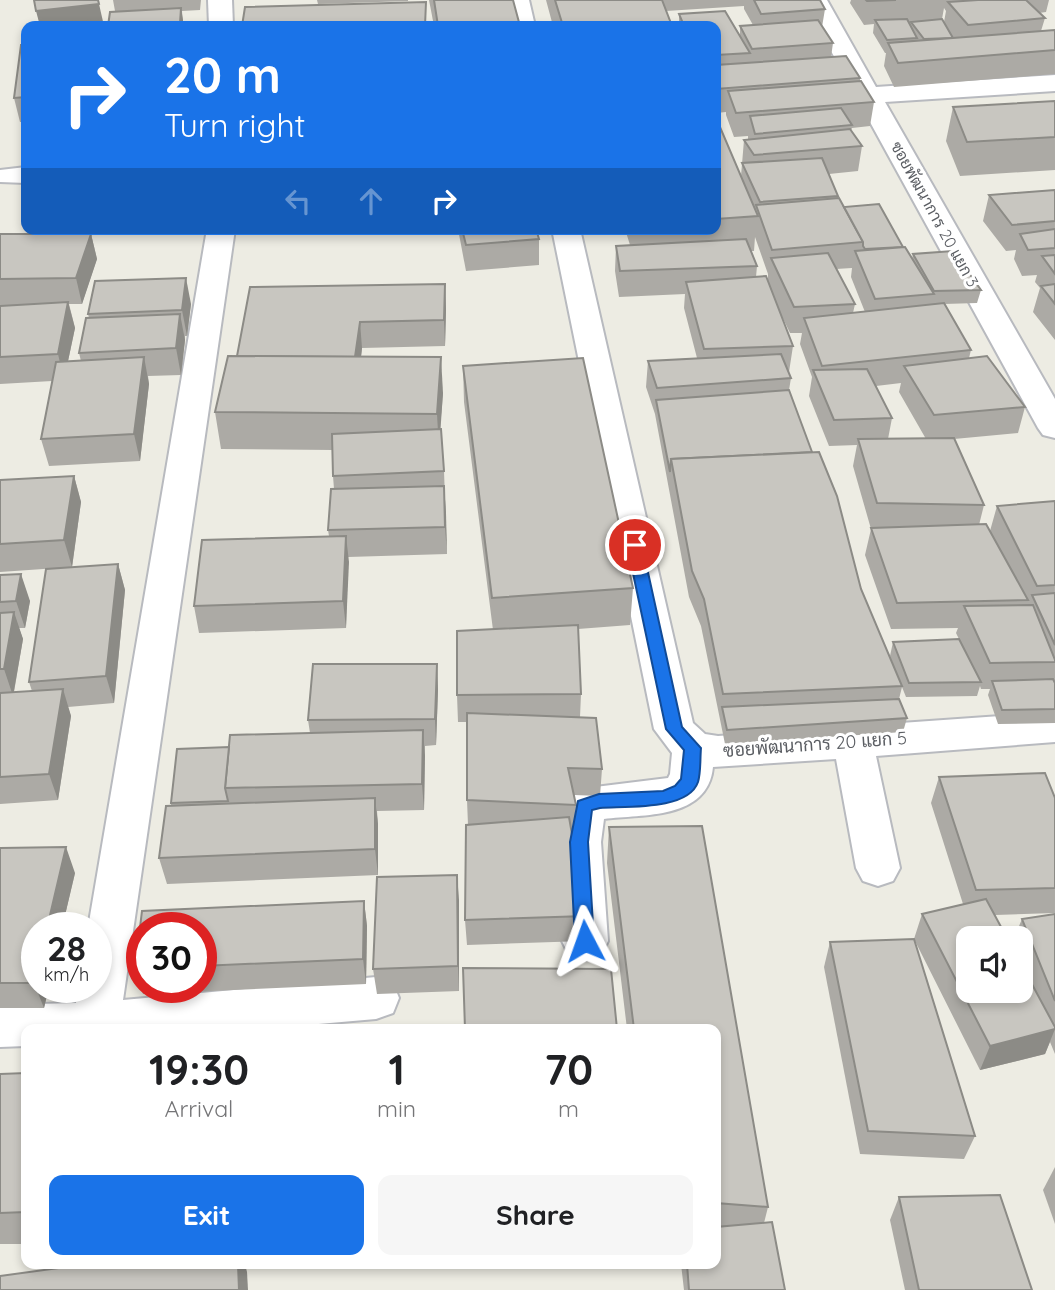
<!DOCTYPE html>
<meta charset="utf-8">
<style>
:root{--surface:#fff;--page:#f6f6f6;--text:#202124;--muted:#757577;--accent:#1a73e8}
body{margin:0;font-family:Quicksand,Sarabun,sans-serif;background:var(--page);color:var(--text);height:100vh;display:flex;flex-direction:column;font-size:26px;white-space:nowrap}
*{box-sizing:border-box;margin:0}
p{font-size:23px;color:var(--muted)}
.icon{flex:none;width:38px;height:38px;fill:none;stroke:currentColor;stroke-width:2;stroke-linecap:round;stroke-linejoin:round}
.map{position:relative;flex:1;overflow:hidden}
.panel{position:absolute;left:21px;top:1024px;width:700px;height:245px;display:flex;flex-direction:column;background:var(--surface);border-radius:14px;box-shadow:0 4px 10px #0003}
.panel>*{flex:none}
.banner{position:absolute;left:21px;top:21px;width:700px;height:214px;border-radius:14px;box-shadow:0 4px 10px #0003;background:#1a73e8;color:#fff;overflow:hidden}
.buttons{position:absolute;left:956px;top:926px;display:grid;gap:14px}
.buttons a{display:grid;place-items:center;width:77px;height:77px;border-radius:14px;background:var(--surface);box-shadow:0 4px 10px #0003;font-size:35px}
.speed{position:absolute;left:21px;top:912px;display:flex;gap:14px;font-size:35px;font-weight:700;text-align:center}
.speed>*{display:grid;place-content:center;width:91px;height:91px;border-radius:50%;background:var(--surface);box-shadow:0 4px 10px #0003;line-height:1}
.speed small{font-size:18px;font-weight:400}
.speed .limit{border:10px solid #d22;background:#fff;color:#111}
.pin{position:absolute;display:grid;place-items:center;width:60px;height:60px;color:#fff;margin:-30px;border:4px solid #fff;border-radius:50%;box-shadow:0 2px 7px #0007}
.me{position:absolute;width:77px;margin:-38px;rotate:356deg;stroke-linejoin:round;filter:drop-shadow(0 0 5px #0008)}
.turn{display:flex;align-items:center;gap:24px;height:147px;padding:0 28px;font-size:32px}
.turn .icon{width:91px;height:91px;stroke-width:2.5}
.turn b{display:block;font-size:49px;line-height:60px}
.lanes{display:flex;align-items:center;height:66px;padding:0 28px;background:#0003;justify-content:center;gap:35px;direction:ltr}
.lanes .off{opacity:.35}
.eta{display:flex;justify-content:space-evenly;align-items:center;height:119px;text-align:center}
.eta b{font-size:42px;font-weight:700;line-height:49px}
.action{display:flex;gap:14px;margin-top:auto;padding:14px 28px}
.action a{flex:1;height:80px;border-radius:14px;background:var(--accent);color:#fff;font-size:28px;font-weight:700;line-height:80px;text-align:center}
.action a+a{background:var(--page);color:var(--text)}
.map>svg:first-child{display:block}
</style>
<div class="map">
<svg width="1055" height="1290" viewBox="0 0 1055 1290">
<rect width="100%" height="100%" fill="#edece3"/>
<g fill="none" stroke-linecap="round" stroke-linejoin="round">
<defs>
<g id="minor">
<polygon points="208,0 232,0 233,26 209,26"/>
<polygon points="505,0 529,0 535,26 511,26"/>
<polygon points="803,0 827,0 876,87 1055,75 1055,91 885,102 1055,399 1055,438 1043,435 1038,428"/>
<polygon points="26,167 26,183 0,182 0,170"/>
<polygon points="207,229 235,229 123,1000 376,977 393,983 399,998 393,1013 376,1019 261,1029 26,1029 26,1046 0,1047 0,1005 76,1003 78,987 96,987 96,928 88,928"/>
<path d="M552,229h28l113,494 12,11 13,2 337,-24v30l-179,14 24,112 -7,13 -15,5 -15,-5 -7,-13 -20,-109 -123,8c-5,53 -70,47 -109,52l-3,23 7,99 -7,14 -16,5 -16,-5 -7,-14c-2,-46 -15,-105 7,-147l26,-7 73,-9 2,-4 2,-21 -18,-24z"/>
</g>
</defs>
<use href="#minor" stroke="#b8babf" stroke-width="4"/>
<use href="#minor" fill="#fff" fill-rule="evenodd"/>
</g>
<g fill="#acaaa5" fill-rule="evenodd">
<polygon points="113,0 201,0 200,10 182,11 183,25 201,26 108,26 115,11"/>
<polygon points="317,0 408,0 408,1 318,4"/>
<polygon points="429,0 513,0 520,26 434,26"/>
<path d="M546,0h274l5,9 -3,18 11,16 -2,14 15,-1 14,22v3l14,21 -4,24 -18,2 -1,3 11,15 -4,25 -29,3 9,22v2h1l5,9 35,-3 24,43h2l7,12 1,-5 40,-3 28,39 -4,13 -33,1 27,46 -2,8 18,-2 38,51 -7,26 -64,6 30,66 -5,20 7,-1 4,7 7,-25 58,-5v222l-57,1 -10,-29 2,-6h-9l-1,-3 -3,10 -71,1 -4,-10 -3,12 8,19 -4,14 -178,12 -24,-118 -12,-29 -34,-183 -9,-27 2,-26 49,-3 -13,-50 1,-14 -66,3 -4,-26 1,-25 14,-1 -5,-16h91v-109h1l24,56 3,-36h4v-4l-14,1 -8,-22v-3l-10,1v-87h-37v-12l46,-3 15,24v-9l13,-1 -9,-16v-3l-78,5 6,15h-119zM755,237l13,37v7l-2,-5 -10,1 1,-11 -6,-15h3zM852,268l-1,9 14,35 -12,1 2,-9 -19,-35zM777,306l13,27h12l-2,11 12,33 -3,19 20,50 28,-1 -4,21 18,63 -6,26 26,74 67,-1 -2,5 3,6 -66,3 -3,14 4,10 -33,-77 -24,-93 -18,-44h-7l-23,-62 2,-12 -3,-6h1l4,-26zM901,383l-2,9 27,47h-38l4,-21 -16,-32z"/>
<path d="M851,0h198l-3,12 -7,1 6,5 -4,13 14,-1v44l-161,13 -10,-21 2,-13h-1l-12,-20 1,-9 -10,1 -14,-22zM944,8l2,3 -2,11 -2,-3z"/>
<polygon points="26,45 26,122 20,122 14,98"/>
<polygon points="1055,101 1055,170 960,176 946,141 953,107"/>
<polygon points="1055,190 1055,340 1033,312 1040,288 1035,282 1037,275 1022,276 1014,259 1016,250 1006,251 983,221 989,195"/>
<polygon points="458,229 536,229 539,239 539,265 466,271"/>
<polygon points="0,234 91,234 97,259 82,304 69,304 75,328 68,361 81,361 79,353 89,318 88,314 191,304 187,336 185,336 185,340 181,375 148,376 149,384 140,461 49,466 41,439 52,381 0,384 0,306 22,305 0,305"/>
<polygon points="445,284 446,310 445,346 362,348 361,357 443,393 440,429 444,471 447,554 348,557 346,628 199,633 194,606 329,536 328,530 334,489 333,476 333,450 221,449 215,412 237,356"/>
<polygon points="463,366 633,588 630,625 578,629 581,694 580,717 602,769 600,796 574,795 576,805 575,832 572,832 586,916 585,941 467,945 465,920 468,825 467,800 467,722 458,722 457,695 493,630 464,402"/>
<polygon points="74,476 81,502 72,567 0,572 0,480"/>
<polygon points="118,564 125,590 114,703 68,707 71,716 58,800 0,804 0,575 30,601 25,628 19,628 23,639 14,692 32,691 29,682"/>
<polygon points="437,664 438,690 436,745 425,746 424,810 377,811 378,824 378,875 167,884 159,858 171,806 171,803 229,747 310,733 308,720"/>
<polygon points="939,777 1055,798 1055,913 995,915 1020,990 1020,938 1014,938 1022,919 1055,914 1055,1054 1050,1042 1045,1054 980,1070 914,939 922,914 963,904 931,803"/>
<polygon points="702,826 768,1207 764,1223 772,1222 785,1290 684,1290 681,1264 716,1264 716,1029 627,1029 607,863 609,827"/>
<polygon points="0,848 75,873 62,928 37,928 37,987 49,987 44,1008 0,1008"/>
<polygon points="459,900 459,991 377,994 373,969"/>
<path d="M364,901l3,25 -1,58 -223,10 -8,-25 7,-58zM142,928h59v59h-59z"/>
<polygon points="830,942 975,1136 964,1159 860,1154 824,967"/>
<polygon points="26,1073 26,1244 0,1244 0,1074"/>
<polygon points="1055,1167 1055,1224 1043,1190"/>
<polygon points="899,1197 1032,1290 905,1290 890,1220"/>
</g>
<g fill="#8c8b86">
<polygon points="99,4 104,26 40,26 36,11"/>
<polygon points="181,8 183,20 183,26 181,26 180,23"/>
<polygon points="91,234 97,259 82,304 76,278"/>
<polygon points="186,278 191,304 187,336 182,310"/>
<polygon points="445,284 446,310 445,346 444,320"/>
<polygon points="68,302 75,328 64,380 58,354"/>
<polygon points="180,314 185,340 181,375 176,348"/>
<polygon points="360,322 362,348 358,383 355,357"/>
<polygon points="144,357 149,384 140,461 134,434"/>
<polygon points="441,357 443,393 439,450 437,414"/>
<polygon points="74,476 81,502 72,567 64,540"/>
<polygon points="444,486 446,513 447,554 445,527"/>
<polygon points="346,536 349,562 346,628 343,601"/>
<polygon points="118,564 125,590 114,703 106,676"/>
<polygon points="21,574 30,601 25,628 16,601"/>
<polygon points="14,612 23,639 13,696 4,669"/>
<polygon points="437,664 438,690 436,745 435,719"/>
<polygon points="63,689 71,716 58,800 49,774"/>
<polygon points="423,730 425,756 424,810 422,784"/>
<polygon points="375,798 378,824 378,875 375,849"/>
<polygon points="66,847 75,873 62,928 47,928"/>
<polygon points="457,875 459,900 459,991 458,966"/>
<polygon points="364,901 367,926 366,984 363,959"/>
<polygon points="37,970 37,987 49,987 44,1008 34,983"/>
<polygon points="1055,1029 1045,1054 980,1070 990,1046"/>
<polygon points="238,1264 245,1264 247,1272 248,1290 239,1290"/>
</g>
<g fill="#c8c6c0" stroke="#8c8b86" stroke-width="2">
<polygon points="34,0 98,0 99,4 36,11"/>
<polygon points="434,0 513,0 520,26 438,26"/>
<polygon points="555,0 662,0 672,26 563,26"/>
<polygon points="754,0 820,0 825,9 761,14"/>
<polygon points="866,0 896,0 867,1"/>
<polygon points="978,0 1026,0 1045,18 968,25 948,2"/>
<polygon points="426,2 425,26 242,26 245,7"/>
<polygon points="181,8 180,23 108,26 110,12"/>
<polygon points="725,11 750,53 716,55 716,26 684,26 679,14"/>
<polygon points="907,19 917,38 887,40 875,20"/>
<polygon points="942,19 953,38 924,39 911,22"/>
<polygon points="101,20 101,26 43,26 43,24"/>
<polygon points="818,20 833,43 752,49 740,26"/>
<polygon points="200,24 201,26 175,26"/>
<polygon points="1055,30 1055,50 898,63 888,43"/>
<polygon points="21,45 26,45 26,97 14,98"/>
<polygon points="846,56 860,78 716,89 716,65"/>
<polygon points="861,81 874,102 736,113 728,91"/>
<polygon points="1055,101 1055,137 967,142 953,107"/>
<polygon points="841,108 852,125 755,134 750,116"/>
<polygon points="716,120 717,120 758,216 716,219"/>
<polygon points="850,129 862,146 754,155 744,140"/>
<polygon points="822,158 838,196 760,202 742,163"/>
<polygon points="1055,190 1055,221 1012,225 989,195"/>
<polygon points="839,198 863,242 772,250 756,205"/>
<polygon points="879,204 903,247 865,249 863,246 863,242 844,207"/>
<polygon points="462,229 536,229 539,239 466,245"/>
<polygon points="1055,229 1055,248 1028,250 1020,234"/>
<polygon points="0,234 91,234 76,278 0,279"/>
<polygon points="746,239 757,266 620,271 616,246"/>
<polygon points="905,247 934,294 875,299 855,251"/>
<polygon points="953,251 981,290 934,291 913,254"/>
<polygon points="828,253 855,304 794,307 771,258"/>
<polygon points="1055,255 1055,274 1042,256"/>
<polygon points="766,276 793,346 704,349 686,282"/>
<polygon points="186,278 182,310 88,314 95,281"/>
<polygon points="445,284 444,320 360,322 355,357 237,356 250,287"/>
<polygon points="1055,284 1055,304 1041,286"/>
<polygon points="68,302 58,354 0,357 0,306"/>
<polygon points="944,303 971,350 822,366 804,318"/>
<polygon points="180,314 176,348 79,353 86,318"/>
<polygon points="781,354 791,378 657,388 648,361"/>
<polygon points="228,356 441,357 437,414 215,412"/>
<polygon points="987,356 1025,407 934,415 904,366"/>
<polygon points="144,357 134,434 41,439 56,362"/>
<polygon points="583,358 633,588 492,598 463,366"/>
<polygon points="867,369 892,418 834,420 813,370"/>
<polygon points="789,390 812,452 671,459 670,472 656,400"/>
<polygon points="441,429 444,471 333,476 332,434"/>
<polygon points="954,438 984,505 877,503 858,439"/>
<polygon points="819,452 837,496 861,589 902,686 723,694 704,599 692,571 671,459"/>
<polygon points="74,476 64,540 0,544 0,480"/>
<polygon points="444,486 445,527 328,530 331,489"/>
<polygon points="1055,501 1055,585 1037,586 997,506"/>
<polygon points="986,524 1028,600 897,603 871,528"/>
<polygon points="346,536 343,601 194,606 202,540"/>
<polygon points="118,564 106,676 29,682 46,569"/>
<polygon points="21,574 16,601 0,602 0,575"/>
<polygon points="1055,593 1055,645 1032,595"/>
<polygon points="1033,605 1055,660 1055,662 990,663 964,606"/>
<polygon points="14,612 4,669 0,669 0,613"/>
<polygon points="578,625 581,694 457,695 457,631"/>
<polygon points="959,639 981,682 909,683 893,642"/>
<polygon points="313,664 437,664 435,719 308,720"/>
<polygon points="1053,679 1055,683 1055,709 1002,710 992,681"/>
<polygon points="63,689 49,774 0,777 0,693"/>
<polygon points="899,699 907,718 727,730 722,707"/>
<polygon points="467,713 596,718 602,769 568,768 576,805 467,800"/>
<polygon points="423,730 422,784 225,788 230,735"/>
<polygon points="229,747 225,788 228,801 171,803 177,749"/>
<polygon points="1045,773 1055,798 1055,888 976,890 939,777"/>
<polygon points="375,798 375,849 159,858 166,806"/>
<polygon points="569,817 586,916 465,920 466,825"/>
<polygon points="702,826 768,1207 716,1203 716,1029 634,1029 609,827"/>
<polygon points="66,847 47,928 37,928 37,970 34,983 0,983 0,848"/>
<polygon points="457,875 458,966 373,969 377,877"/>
<polygon points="986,899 1007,938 968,938 968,990 1020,990 1020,962 1055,1027 1055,1029 990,1046 922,914"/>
<polygon points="364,901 363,959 201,966 201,928 142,928 142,969 135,969 142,911"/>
<polygon points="1055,914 1055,1001 1022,919"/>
<polygon points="914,939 975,1136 868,1131 830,942"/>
<polygon points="463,968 611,969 617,1029 465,1029"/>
<polygon points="26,1073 26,1212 0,1213 0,1074"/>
<polygon points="1000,1195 1032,1290 919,1290 899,1197"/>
<polygon points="772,1222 785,1290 689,1290 687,1264 716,1264 716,1227"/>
<polygon points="88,1264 238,1264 239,1290 0,1290 0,1276"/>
</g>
<path fill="#1a73e8" stroke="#114b97" stroke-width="2" d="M635,540l7,5 40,182 19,21c-1,11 0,24 -3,34 -10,29 -73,24 -98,26l-8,2 -4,32 6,99 -2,6 -7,2 -7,-2 -3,-6 -5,-99 8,-41 21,-7 64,-3 12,-5 6,-7 3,-29 -18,-21 -39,-184z"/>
<g text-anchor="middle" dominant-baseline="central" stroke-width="6" stroke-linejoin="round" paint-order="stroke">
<g font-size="16" fill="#5b5e63" stroke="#fff">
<text transform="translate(935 214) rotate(61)">ซอยพัฒนาการ 20 แยก 3</text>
</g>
<g font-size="18" fill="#5b5e63" stroke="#fff">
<text transform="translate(815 744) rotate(-4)">ซอยพัฒนาการ 20 แยก 5</text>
</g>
</g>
</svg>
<div class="buttons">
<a><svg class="icon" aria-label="sound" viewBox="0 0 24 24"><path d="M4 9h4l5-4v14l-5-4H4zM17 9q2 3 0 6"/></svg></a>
</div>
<div class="speed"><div>28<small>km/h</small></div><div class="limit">30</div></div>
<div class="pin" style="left:635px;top:545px;background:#d93025"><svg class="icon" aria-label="arrive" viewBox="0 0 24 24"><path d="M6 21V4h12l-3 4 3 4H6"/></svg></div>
<svg class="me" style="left:585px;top:941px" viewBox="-20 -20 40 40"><path d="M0-17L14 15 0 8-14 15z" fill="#1a73e8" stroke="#fff" stroke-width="4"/></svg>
<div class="banner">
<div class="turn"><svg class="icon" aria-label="right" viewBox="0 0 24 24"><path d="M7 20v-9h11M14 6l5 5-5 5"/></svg><div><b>20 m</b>Turn right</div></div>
<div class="lanes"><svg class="icon off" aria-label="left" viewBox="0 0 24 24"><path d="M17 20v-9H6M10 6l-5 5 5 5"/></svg><svg class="icon off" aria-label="ahead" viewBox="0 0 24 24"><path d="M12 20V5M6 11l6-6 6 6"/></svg><svg class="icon" aria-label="right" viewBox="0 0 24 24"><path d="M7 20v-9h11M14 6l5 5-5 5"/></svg></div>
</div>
<section class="panel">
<div class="eta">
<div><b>19:30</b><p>Arrival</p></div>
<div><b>1</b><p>min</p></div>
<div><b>70</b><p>m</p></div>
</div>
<div class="action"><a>Exit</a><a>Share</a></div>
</section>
</div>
